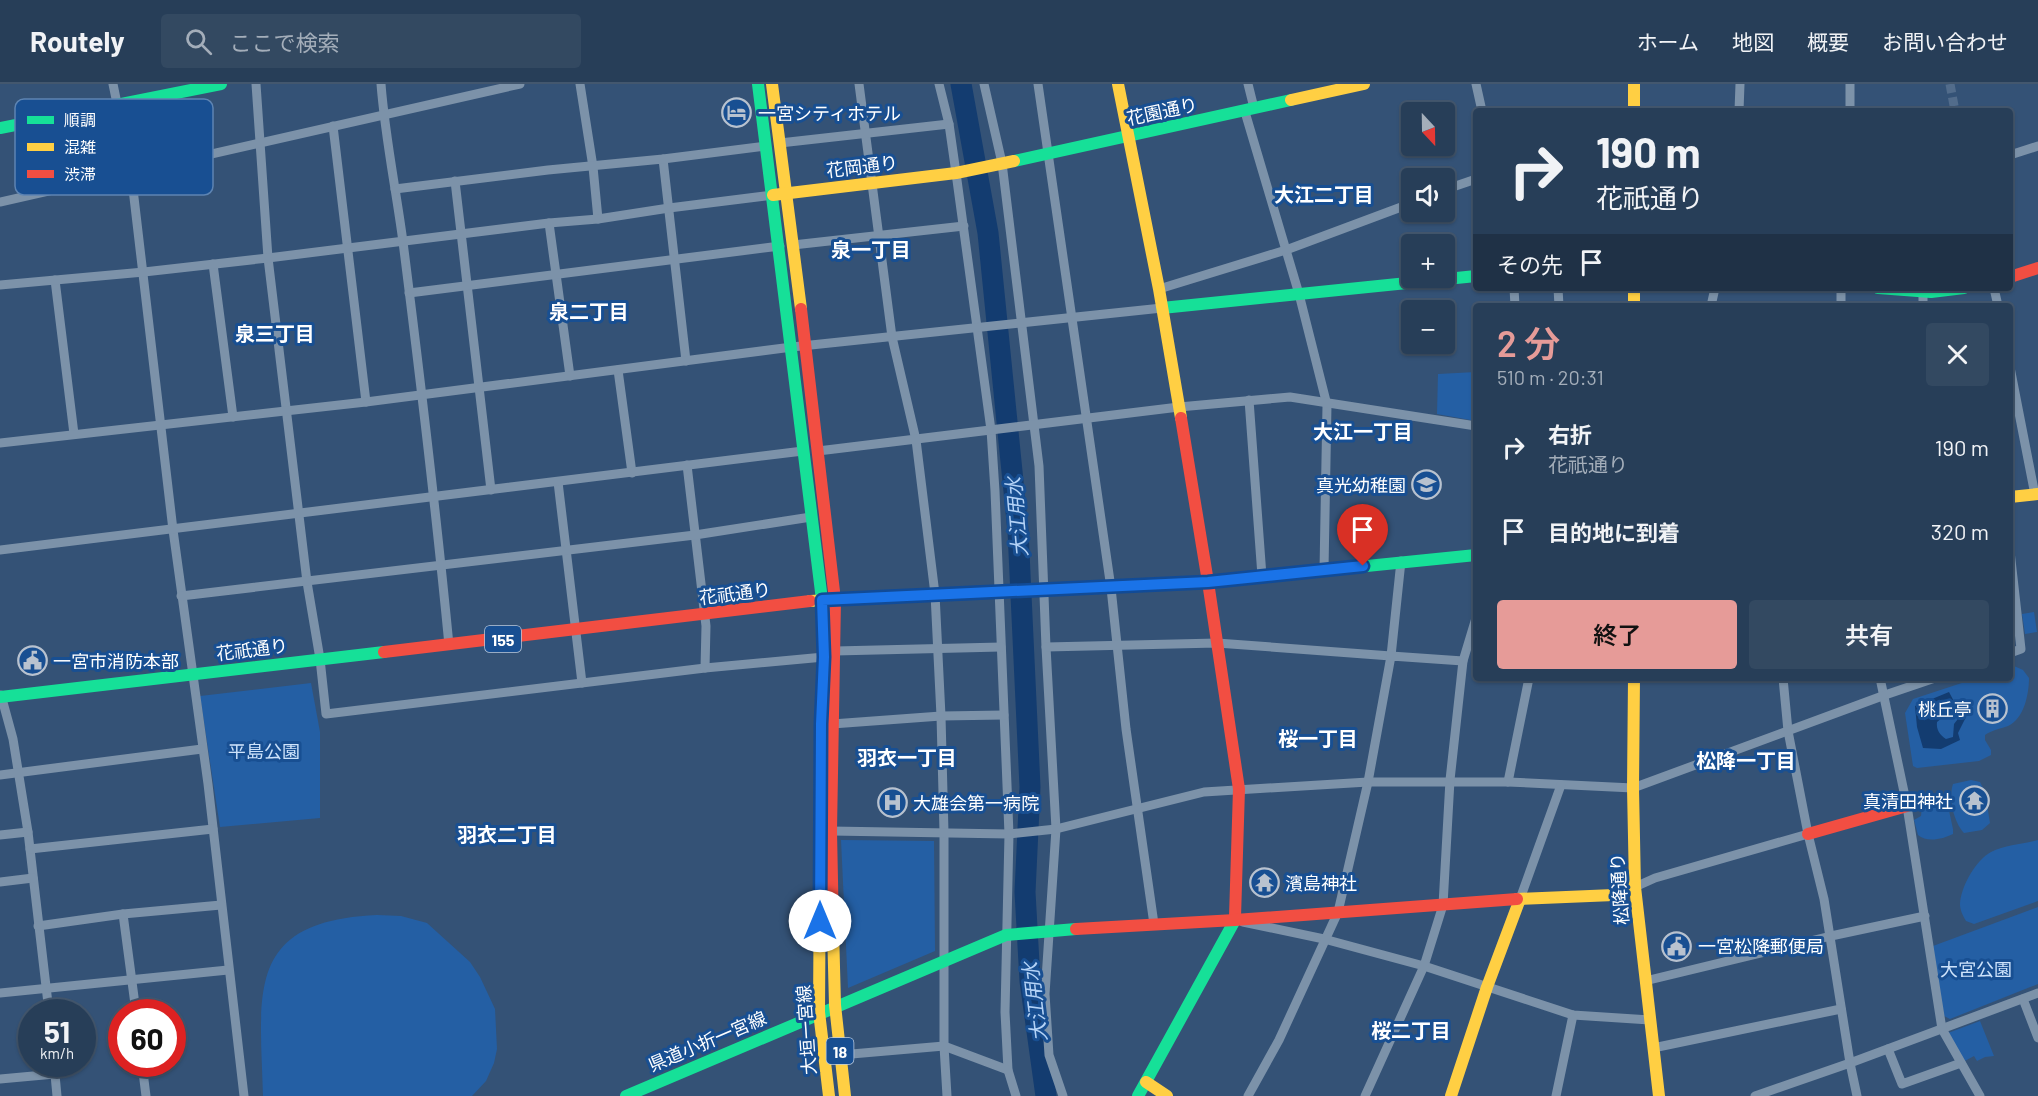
<!DOCTYPE html>
<html lang="ja">
<meta charset="utf-8">
<style>
:root{--surface:#273e58;--page:#334961;--text:#f1f3f6;--muted:#a4aeba;--line:#43576e;--accent:#e69b98}
body{margin:0;font-family:Barlow,"Noto Sans JP",sans-serif;background:var(--page);color:var(--text);height:100vh;display:flex;flex-direction:column;font-size:22px;white-space:nowrap}
*{box-sizing:border-box;margin:0}
p{font-size:20px;color:var(--muted)}
.icon{flex:none;width:33px;height:33px;fill:none;stroke:currentColor;stroke-width:2;stroke-linecap:round;stroke-linejoin:round}
.map{position:relative;flex:1;overflow:hidden}
.side{position:absolute;left:1473px;top:219px;width:540px;height:378px;display:flex;flex-direction:column;background:var(--surface);border-radius:6px;box-shadow:0 2px 4px #0004,0 0 0 2px var(--line)}
.side>*{flex:none}
.banner{position:absolute;left:1473px;top:24px;width:540px;height:183px;border-radius:6px;box-shadow:0 2px 4px #0004,0 0 0 2px var(--line);background:#273e58;color:var(--text);overflow:hidden}
.needle{width:39px;rotate:158deg}
.controls{position:absolute;left:1401px;top:18px;display:grid;gap:12px}
.controls a{display:grid;place-items:center;width:54px;height:54px;border-radius:6px;background:var(--surface);box-shadow:0 2px 4px #0004,0 0 0 2px var(--line);font-size:30px}
.speed{position:absolute;left:18px;top:915px;display:flex;gap:12px;font-size:30px;font-weight:700;text-align:center}
.speed>*{display:grid;place-content:center;width:78px;height:78px;border-radius:50%;background:var(--surface);box-shadow:0 2px 4px #0004,0 0 0 2px var(--line);line-height:1}
.speed small{font-size:15px;font-weight:400}
.speed .limit{border:9px solid #d22;background:#fff;color:#111}
.pin{position:absolute;display:grid;place-items:center;width:51px;height:51px;color:#fff;margin:-62px -26px;border-radius:50% 50% 50% 0;rotate:-45deg;box-shadow:0 0 6px #0007}
.pin .icon{rotate:45deg}
.me{position:absolute;width:66px;margin:-33px;rotate:0deg;stroke-linejoin:round;filter:drop-shadow(0 0 4px #0008)}
.turn{display:flex;align-items:center;gap:21px;height:126px;padding:0 24px;font-size:27px}
.turn .icon{width:78px;height:78px;stroke-width:2.5}
.turn b{display:block;font-size:42px;line-height:51px}
.then{display:flex;align-items:center;height:57px;padding:0 24px;background:#0003;gap:12px;font-size:22px}
.round{display:grid;place-items:center;flex:none;width:63px;height:63px;border-radius:6px;background:var(--page)}
.head{display:flex;align-items:center;justify-content:space-between;height:102px;padding:0 24px}
h1{font-size:36px;font-weight:600;line-height:45px;color:var(--accent)}
.button{display:flex;gap:12px;margin-top:auto;padding:12px 24px}
.button a{flex:1;height:69px;border-radius:6px;background:var(--accent);color:#111;font-size:24px;font-weight:600;line-height:69px;text-align:center}
.button a+a{background:var(--page);color:var(--text)}
ul{padding:0;list-style:none}
li{display:flex;align-items:center;gap:18px;height:84px;padding:0 24px}
li div{flex:1}
li b{display:block;font-size:22px}
li em{font-style:normal}
header{display:flex;align-items:center;gap:36px;box-sizing:border-box;height:84px;padding:0 30px;background:var(--surface);border-bottom:2px solid var(--line)}
header strong{font-size:28px}
nav{display:flex;gap:33px;margin-inline-start:auto;font-size:21px}
.search{width:420px;height:54px;background:var(--page);display:flex;align-items:center;gap:15px;box-sizing:border-box;padding:0 21px;border-radius:6px;color:var(--muted);font-size:22px}
.map>svg:first-child{display:block}
</style>
<header>
<strong>Routely</strong>
<div class="search"><svg class="icon" aria-label="search" viewBox="0 0 24 24"><circle cx="10" cy="10" r="6"/><path d="M15 15l6 6"/></svg>ここで検索</div>
<nav><a>ホーム</a><a>地図</a><a>概要</a><a>お問い合わせ</a></nav>
</header>
<div class="map">
<svg width="2038" height="1012" viewBox="0 0 2038 1012">
<rect width="100%" height="100%" fill="#345276"/>
<g fill="#245fa4">
<polygon points="1476,288 1476,337 1437,330 1438,290"/>
<polygon points="2034,528 2037,548 2025,550 2022,530"/>
<path d="M2014,582l9,4 6,8c0,16 -5,41 -21,48 -8,3 -16,4 -23,9v5l6,10v5l-12,6 -62,7 -4,-2 -8,-53 8,-14 64,-21h33v-11z"/>
<polygon points="311,599 320,648 320,734 220,743 200,612"/>
<path d="M1971,696l9,2 5,10 5,31 -8,7 -18,3c-10,-10 -16,-35 -11,-49z"/>
<path d="M1932,719h10l6,3 5,23v5c-10,5 -26,9 -35,1l-4,-15 7,-4 1,-9z"/>
<polygon points="841,756 934,757 935,867 848,904"/>
<path d="M2038,756v61l-64,23 -8,-3c-3,-5 -6,-11 -6,-17 1,-18 16,-44 31,-52 14,-7 32,-8 47,-12z"/>
<polygon points="2038,823 2038,900 1950,935 1944,932 1933,862"/>
<path d="M377,831l24,1 26,7 43,39 10,15 15,32 2,40 -3,14 -8,18 -14,15h-209c-3,-104 -18,-175 114,-181z"/>
<polygon points="1980,937 1994,972 1985,973 1977,977 1974,972 1961,979 1948,949"/>
</g>
<path fill="#133c70" fill-rule="evenodd" d="M1949,608l9,17 8,8 -8,16 2,7 -19,9 -18,-1 -6,-21 -2,-21zM1956,626l5,5 -7,9 -1,13 -7,2c-6,-4 -10,-9 -9,-17l11,-9z"/>
<g fill="none" stroke-linecap="round" stroke-linejoin="round">
<polyline stroke="#133c70" stroke-width="21" points="961,0 988,149 1018,447 1030,703 1025,808 1030,897 1046,1012"/>
<polyline stroke="#526c8b" stroke-width="9" stroke-dasharray="9 4.5" stroke-linecap="butt" points="1950,0 1955,27"/>
<g stroke="#7c92a9" stroke-width="9">
<polyline points="113,0 131,88 173,446 208,700 244,1012"/>
<polyline points="256,0 268,174 307,498 320,575 326,630 705,584 824,573"/>
<path d="M381,0c4,53 15,105 22,158 17,134 33,269 46,403"/>
<polyline points="580,0 593,83 598,135"/>
<polyline points="859,0 892,253 916,356 935,510 941,632 944,748 944,962 947,1012"/>
<polyline points="939,0 949,40 956,89 991,346 995,407 1009,750 1005,928 1008,986 1016,1012"/>
<polyline points="984,0 1002,79 1039,382 1046,563 1056,745 1045,910 1049,971 1063,1012"/>
<polyline points="1038,0 1111,504 1126,645 1154,840"/>
<polyline points="1248,0 1254,24"/>
<polyline points="1476,0 1482,27"/>
<polyline points="1850,0 1850,27"/>
<polyline points="1739,27 1740,0"/>
<polyline points="1245,28 1299,210 1327,321 1324,486"/>
<polyline points="333,42 366,318"/>
<polyline points="780,59 949,40"/>
<polyline points="2010,71 2038,62"/>
<polyline points="663,75 686,277"/>
<polyline points="455,97 491,406"/>
<polyline points="395,105 548,86 663,75 766,62"/>
<polyline points="1444,106 1476,95"/>
<polyline points="0,118 520,0"/>
<polyline points="549,139 570,292"/>
<polyline points="793,161 964,142"/>
<polyline points="213,180 233,333"/>
<polyline points="55,196 74,350"/>
<polyline points="0,201 144,188 268,174 549,139 598,135 669,124 773,111"/>
<polyline points="1514,204 1515,222"/>
<polyline points="1558,204 1559,222"/>
<polyline points="1994,204 1998,222"/>
<polyline points="1159,205 1286,166 1412,119"/>
<polyline points="409,209 780,162"/>
<polyline points="1923,210 1923,222"/>
<polyline points="1711,222 1715,204"/>
<polyline points="1841,222 1841,204"/>
<polyline points="2010,283 2035,411"/>
<polyline points="618,286 632,389"/>
<polyline points="1249,316 1262,492"/>
<polyline points="0,359 366,318 792,263 1162,224"/>
<polyline points="818,367 1179,323 1290,313 1476,342"/>
<polyline points="687,381 706,542 705,584"/>
<polyline points="558,398 582,599"/>
<polyline points="0,466 803,367"/>
<polyline points="2010,467 2021,565 2010,569"/>
<polyline points="181,512 695,451 811,433"/>
<polyline points="1046,563 1217,559 1391,572 1401,477"/>
<polyline points="835,567 1001,563"/>
<polyline points="1783,594 1788,647 1808,750 1824,815 1850,979 2038,909"/>
<polyline points="1880,594 1907,722 1942,945 1980,1012"/>
<polyline points="1,611 13,655 28,748 49,928"/>
<polyline points="832,640 941,632 1004,631"/>
<polyline points="0,691 202,665"/>
<polyline points="1508,698 1529,594"/>
<polyline points="831,747 1009,750 1056,745 1204,708 1368,698 1508,698 1633,704 1885,611 1935,594"/>
<polyline points="0,751 28,748"/>
<polyline points="30,765 213,745"/>
<polyline points="0,798 33,794"/>
<polyline points="1635,803 1655,794 1808,750"/>
<polyline points="1520,815 1561,701"/>
<polyline points="123,830 136,928"/>
<polyline points="1243,838 1324,855 1424,882 1573,931 1650,936"/>
<polyline points="38,842 123,830 221,821"/>
<polyline points="1645,897 1831,852 1925,832"/>
<polyline points="0,909 228,886"/>
<polyline points="2023,915 2038,954"/>
<polyline points="1653,964 1841,925"/>
<polyline points="1888,965 1902,1000 1961,979"/>
<polyline points="840,971 944,962 1008,986"/>
<polyline points="54,980 57,1012"/>
<polyline points="142,980 146,1012"/>
<polyline points="0,995 55,990"/>
<polyline points="1248,1012 1279,956 1338,828 1368,698 1391,572 1463,577"/>
<polyline points="1365,1012 1424,882 1443,821 1450,696 1463,577 1476,534"/>
<polyline points="1556,1012 1573,931"/>
<polyline points="1755,1012 1850,979 1857,1012"/>
</g>
<g stroke="#16e098" stroke-width="12">
<polyline points="758,0 822,516"/>
<polyline points="0,44 221,0"/>
<polyline points="1014,77 1291,16"/>
<polyline points="1878,204 1931,208 1964,204"/>
<polyline points="1162,224 1476,192"/>
<polyline points="1061,505 1208,498 1476,471"/>
<polyline points="0,613 384,568"/>
<polyline points="820,771 824,573 822,516"/>
<polyline points="626,1012 1006,851 1076,845"/>
<polyline points="1138,1012 1235,836 1235,833"/>
</g>
<g stroke="#ffcf43" stroke-width="12">
<polyline points="772,0 801,225"/>
<polyline points="1118,0 1159,205 1181,334"/>
<polyline points="1634,0 1634,27"/>
<polyline points="1291,16 1364,0"/>
<polyline points="773,111 956,89 1014,77"/>
<polyline points="1634,204 1634,222"/>
<polyline points="2010,413 2038,410"/>
<polyline points="810,517 1061,505"/>
<polyline points="1634,594 1633,704 1635,803 1659,1012"/>
<polyline points="820,771 819,928 829,1012"/>
<polyline points="1517,815 1614,811 1635,803"/>
<polyline points="833,845 835,921 845,1012"/>
<polyline points="1146,998 1167,1012"/>
<polyline points="1451,1012 1487,903 1520,815"/>
</g>
<g stroke="#f24e42" stroke-width="12">
<polyline points="2010,193 2038,184"/>
<polyline points="801,225 835,516"/>
<polyline points="1181,334 1208,498 1239,705 1235,833"/>
<polyline points="384,568 810,517"/>
<polyline points="1808,750 1907,722"/>
<polyline points="833,845 831,747 835,516"/>
<polyline points="1076,845 1235,836 1517,815"/>
</g>
</g>
<g fill="none" stroke-linecap="round" stroke-linejoin="round">
<defs>
<polyline id="route" points="820,837 821,640 824,573 822,516 1208,498 1363,482"/>
</defs>
<use href="#route" stroke="#114b97" stroke-width="15"/>
<use href="#route" stroke="#1a73e8" stroke-width="10"/>
</g>
<defs>
<symbol id="hotel-ring" viewBox="-11 -11 22 22"><circle r="9.5" fill="#184f92" stroke="#b8c2cf" stroke-width="1.5"/><path d="M-6-4.5h1.5V1H6V5H4.5V3h-9V5H-6ZM-4 0a1.8 1.8 0 1 1 3.6 0ZM.5 0V-2.5h3Q6-2.5 6 0Z" fill="#b8c2cf"/></symbol>
<symbol id="school-ring" viewBox="-11 -11 22 22"><circle r="9.5" fill="#184f92" stroke="#b8c2cf" stroke-width="1.5"/><path d="M0-5L7-2L0 1L-7-2ZM-4 1L0 2.5L4 1V4Q0 6-4 4Z" fill="#b8c2cf"/></symbol>
<symbol id="civic-ring" viewBox="-11 -11 22 22"><circle r="9.5" fill="#184f92" stroke="#b8c2cf" stroke-width="1.5"/><path d="M-.6-6.5H3V-4.5H.6V-3L4-1V1h2V6H-6V1h2V-1L-.6-3ZM-1.2 2.5V6h2.4V2.5Z" fill="#b8c2cf"/></symbol>
<symbol id="building-ring" viewBox="-11 -11 22 22"><circle r="9.5" fill="#184f92" stroke="#b8c2cf" stroke-width="1.5"/><path d="M-4-6H4V6H1V3H-1V6H-4ZM-2.5-4.3h1.7v1.8h-1.7ZM.8-4.3h1.7v1.8H.8ZM-2.5-1h1.7V.8h-1.7ZM.8-1h1.7V.8H.8Z" fill="#b8c2cf"/></symbol>
<symbol id="temple-ring" viewBox="-11 -11 22 22"><circle r="9.5" fill="#184f92" stroke="#b8c2cf" stroke-width="1.5"/><path d="M0-6L5-2H3V0L6.5 2.5H4V6H1.5V3h-3V6H-4V2.5H-6.5L-3 0V-2H-5Z" fill="#b8c2cf"/></symbol>
<symbol id="hospital-ring" viewBox="-11 -11 22 22"><circle r="9.5" fill="#184f92" stroke="#b8c2cf" stroke-width="1.5"/><path d="M-5-5h3v3.5h4V-5h3V5h-3V1.5h-4V5h-3Z" fill="#b8c2cf"/></symbol>
</defs>
<g fill-rule="evenodd">
<use href="#hotel-ring" x="720" y="12" width="33" height="33"/>
<use href="#school-ring" x="1410" y="384" width="33" height="33"/>
<use href="#civic-ring" x="16" y="560" width="33" height="33"/>
<use href="#building-ring" x="1976" y="608" width="33" height="33"/>
<use href="#temple-ring" x="1958" y="700" width="33" height="33"/>
<use href="#hospital-ring" x="876" y="702" width="33" height="33"/>
<use href="#temple-ring" x="1248" y="782" width="33" height="33"/>
<use href="#civic-ring" x="1660" y="846" width="33" height="33"/>
</g>
<g text-anchor="middle" dominant-baseline="central" stroke-width="6" stroke-linejoin="round" paint-order="stroke">
<g fill="#184f92" stroke="#bacade" stroke-width="1.5">
<rect x="485" y="542" width="36" height="26" rx="4.5"/>
<rect x="826.5" y="954" width="27" height="26" rx="4.5"/>
</g>
<g font-size="16" font-weight="bold" fill="#fff">
<text x="503" y="555">155</text>
<text x="840" y="967">18</text>
</g>
<g font-size="18" fill="#fff" stroke="#184f92">
<text transform="translate(1162 27) rotate(-12)">花園通り</text>
<text transform="translate(862 82) rotate(-7)">花岡通り</text>
<text transform="translate(735 509) rotate(-7)">花祇通り</text>
<text transform="translate(252 565) rotate(-7)">花祇通り</text>
<text transform="translate(1619 805) rotate(-94)">松降通り</text>
<text transform="translate(806 946) rotate(-94)">大垣一宮線</text>
<text transform="translate(707 957) rotate(-23)">県道小折一宮線</text>
</g>
<g font-size="18" fill="#fff" stroke="#184f92" text-anchor="start">
<text x="758" y="29">一宮シティホテル</text>
<text x="1406" y="401" text-anchor="end">真光幼稚園</text>
<text x="53" y="577">一宮市消防本部</text>
<text x="1972" y="625" text-anchor="end">桃丘亭</text>
<text x="1953" y="717" text-anchor="end">真清田神社</text>
<text x="913" y="719">大雄会第一病院</text>
<text x="1285" y="799">濱島神社</text>
<text x="1698" y="862">一宮松降郵便局</text>
</g>
<g font-size="18" fill="#cee3fb" stroke="#184f92">
<text x="264" y="667">平島公園</text>
<text x="1976" y="885">大宮公園</text>
</g>
<g font-size="20" font-weight="bold" fill="#fff" stroke="#184f92">
<text x="1324" y="110">大江二丁目</text>
<text x="871" y="165">泉一丁目</text>
<text x="589" y="227">泉二丁目</text>
<text x="275" y="249">泉三丁目</text>
<text x="1363" y="347">大江一丁目</text>
<text x="1318" y="654">桜一丁目</text>
<text x="907" y="673">羽衣一丁目</text>
<text x="1746" y="676">松降一丁目</text>
<text x="507" y="750">羽衣二丁目</text>
<text x="1411" y="946">桜二丁目</text>
</g>
<g font-size="20" font-style="italic" fill="#b4d3f7" stroke="#184f92">
<text transform="translate(1016 433) rotate(-95)">大江用水</text>
<text transform="translate(1034 918) rotate(-97)">大江用水</text>
</g>
</g>
<rect x="15" y="15" width="198" height="96" rx="9" fill="#184f92" stroke="#5d84b3" stroke-width="1.5"/>
<rect x="27" y="32" width="27" height="8" fill="#16e098"/>
<rect x="27" y="59" width="27" height="8" fill="#ffcf43"/>
<rect x="27" y="86" width="27" height="8" fill="#f24e42"/>
<g font-size="16" fill="#fff">
<text x="64" y="42">順調</text>
<text x="64" y="69">混雑</text>
<text x="64" y="96">渋滞</text>
</g>
</svg>
<div class="controls">
<a><svg class="needle" viewBox="-14 -14 28 28"><path d="M0-13l5 13h-10z" fill="#e53935"/><path d="M0 13l5-13h-10z" fill="#a4aeba"/></svg></a>
<a><svg class="icon" aria-label="sound" viewBox="0 0 24 24"><path d="M4 9h4l5-4v14l-5-4H4zM17 9q2 3 0 6"/></svg></a>
<a>+</a>
<a>−</a>
</div>
<div class="speed"><div>51<small>km/h</small></div><div class="limit">60</div></div>
<div class="pin" style="left:1363px;top:482px;background:#d93025"><svg class="icon" aria-label="arrive" viewBox="0 0 24 24"><path d="M6 21V4h12l-3 4 3 4H6"/></svg></div>
<svg class="me" style="left:820px;top:837px" viewBox="-20 -20 40 40"><circle r="19" fill="#fff"/><path d="M0-13L10 11 0 6-10 11z" fill="#1a73e8"/></svg>
<div class="banner">
<div class="turn"><svg class="icon" aria-label="right" viewBox="0 0 24 24"><path d="M7 20v-9h11M14 6l5 5-5 5"/></svg><div><b>190 m</b>花祇通り</div></div>
<div class="then">その先<svg class="icon" aria-label="arrive" viewBox="0 0 24 24"><path d="M6 21V4h12l-3 4 3 4H6"/></svg></div>
</div>
<section class="side">
<div class="head"><div><h1>2 分</h1><p>510 m · 20:31</p></div><a class="round"><svg class="icon" aria-label="close" viewBox="0 0 24 24"><path d="M6 6l12 12M18 6L6 18"/></svg></a></div>
<ul>
<li><svg class="icon" aria-label="right" viewBox="0 0 24 24"><path d="M7 20v-9h11M14 6l5 5-5 5"/></svg><div><b>右折</b><p>花祇通り</p></div><em>190 m</em></li>
<li><svg class="icon" aria-label="arrive" viewBox="0 0 24 24"><path d="M6 21V4h12l-3 4 3 4H6"/></svg><div><b>目的地に到着</b></div><em>320 m</em></li>
</ul>
<div class="button"><a>終了</a><a>共有</a></div>
</section>
</div>
